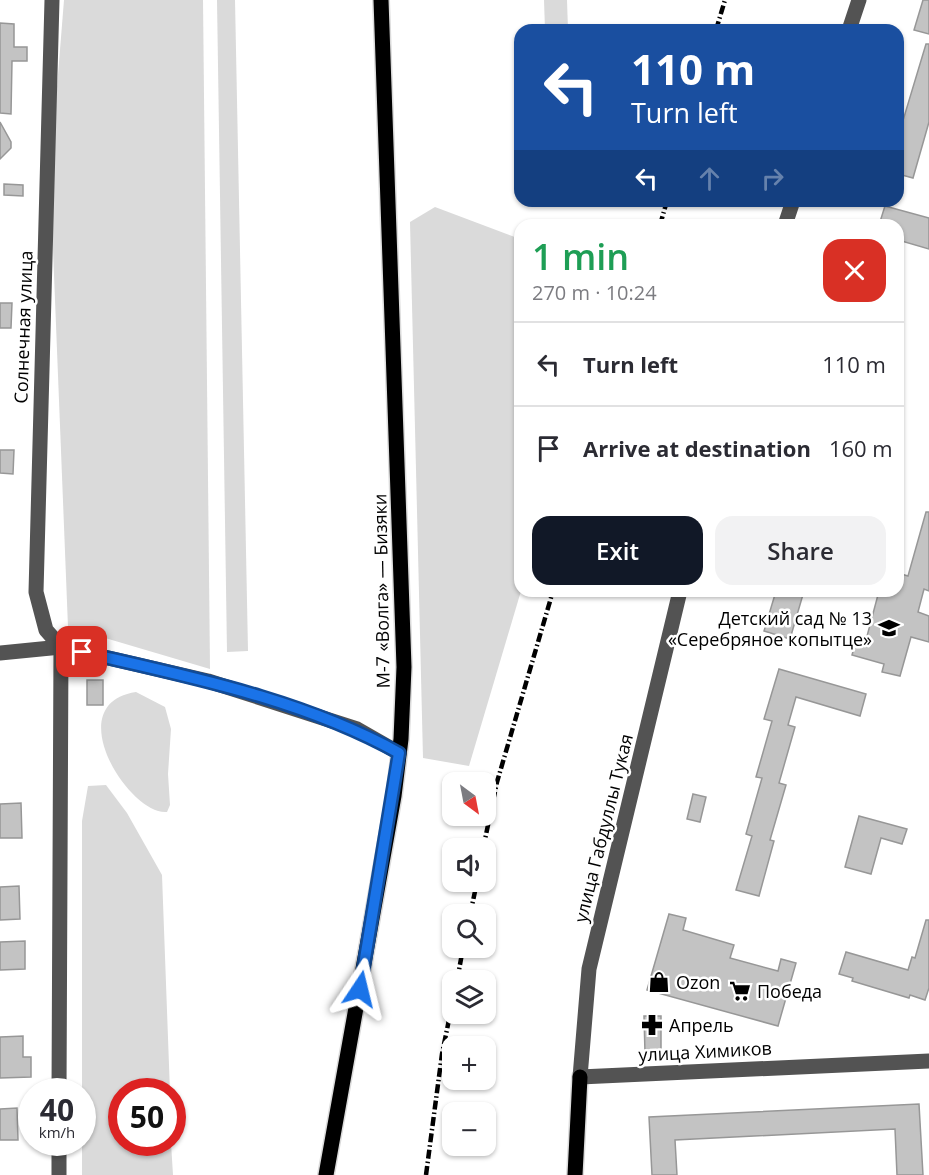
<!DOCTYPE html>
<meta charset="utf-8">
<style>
:root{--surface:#fff;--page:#f2f2f3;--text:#2b2b33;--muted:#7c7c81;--line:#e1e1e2;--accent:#111827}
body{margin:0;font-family:"Open Sans",sans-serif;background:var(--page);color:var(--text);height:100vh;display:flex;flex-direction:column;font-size:22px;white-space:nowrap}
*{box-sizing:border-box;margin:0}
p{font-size:20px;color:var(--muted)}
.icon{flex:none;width:33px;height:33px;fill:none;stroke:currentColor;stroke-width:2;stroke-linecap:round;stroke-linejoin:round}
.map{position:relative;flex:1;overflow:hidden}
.drawer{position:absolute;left:514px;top:219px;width:390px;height:378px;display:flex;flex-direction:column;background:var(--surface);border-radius:18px;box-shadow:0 2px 4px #0004}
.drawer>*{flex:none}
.guide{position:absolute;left:514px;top:24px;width:390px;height:183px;border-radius:18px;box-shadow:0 2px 4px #0004;background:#1a4fa0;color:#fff;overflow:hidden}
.needle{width:39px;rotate:148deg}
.buttons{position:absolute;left:442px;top:772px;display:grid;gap:12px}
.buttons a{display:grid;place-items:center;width:54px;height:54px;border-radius:12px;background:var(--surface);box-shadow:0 2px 4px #0004;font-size:30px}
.speed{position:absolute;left:18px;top:1078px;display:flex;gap:12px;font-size:30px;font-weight:700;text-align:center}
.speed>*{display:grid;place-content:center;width:78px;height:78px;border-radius:50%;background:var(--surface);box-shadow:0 2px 4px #0004;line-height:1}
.speed small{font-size:15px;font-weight:400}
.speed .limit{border:9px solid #d22;background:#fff;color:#111}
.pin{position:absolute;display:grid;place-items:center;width:51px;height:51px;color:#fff;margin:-26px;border-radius:12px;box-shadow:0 3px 9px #0006}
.me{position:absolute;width:66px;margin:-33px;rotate:10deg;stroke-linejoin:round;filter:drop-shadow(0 0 4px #0008)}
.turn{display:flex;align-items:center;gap:21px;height:126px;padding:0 18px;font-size:27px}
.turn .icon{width:78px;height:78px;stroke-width:2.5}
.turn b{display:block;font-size:42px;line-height:51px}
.lanes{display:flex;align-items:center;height:57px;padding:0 18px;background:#0003;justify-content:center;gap:30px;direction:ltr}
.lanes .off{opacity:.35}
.round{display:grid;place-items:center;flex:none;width:63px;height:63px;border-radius:18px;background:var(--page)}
.overview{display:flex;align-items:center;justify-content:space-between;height:102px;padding:0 18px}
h1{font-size:36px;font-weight:600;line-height:45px;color:#1e9e55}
.primary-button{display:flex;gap:12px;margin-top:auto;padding:12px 18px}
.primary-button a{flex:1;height:69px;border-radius:18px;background:var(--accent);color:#fff;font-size:24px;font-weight:600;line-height:69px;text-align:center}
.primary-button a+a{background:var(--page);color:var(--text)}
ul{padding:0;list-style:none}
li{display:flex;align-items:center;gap:18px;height:84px;padding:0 18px;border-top:2px solid var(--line)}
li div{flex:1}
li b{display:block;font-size:22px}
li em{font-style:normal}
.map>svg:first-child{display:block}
</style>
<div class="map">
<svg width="929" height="1175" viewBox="0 0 929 1175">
<rect width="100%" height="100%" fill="#fff"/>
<g fill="#dadada">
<polygon points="64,0 203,0 210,669 68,627 50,174"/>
<polygon points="217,0 235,0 248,651 227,652"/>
<polygon points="544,0 567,0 568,30 545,30"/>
<polygon points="435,207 520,239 521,591 469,766 423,758 410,222"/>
<path d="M136,692l29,15 6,22 -3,45 2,31 -3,7c-37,4 -109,-108 -31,-120z"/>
<polygon points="106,785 127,813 162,875 170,1092 122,1092 122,1143 171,1143 173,1175 82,1175 82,821 88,786"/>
</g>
<g fill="#c3c3c3" stroke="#979797" stroke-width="1.5">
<polygon points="923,0 929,0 929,34 914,30"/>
<polygon points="0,23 14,24 14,47 27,47 27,61 12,61 11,114 0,113"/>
<polygon points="926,44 929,44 929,122 913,178 898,174 898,137"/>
<polygon points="0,122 11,142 11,148 0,159"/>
<polygon points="4,184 23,185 23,196 4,195"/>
<polygon points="885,206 929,218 929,249 898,240 898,225 879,225"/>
<polygon points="0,303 12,303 11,328 0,328"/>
<polygon points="0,450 14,450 13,474 0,473"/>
<polygon points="926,512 929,512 929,591 924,589 918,612 929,616 929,642 911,637 900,676 882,672 884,664 852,655 857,637 866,640 879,591 898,591 898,573 908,576"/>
<polygon points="776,591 804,591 790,639 764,631"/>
<polygon points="779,669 866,694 860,716 796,697 788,725 795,727 779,783 786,785 770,840 774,841 759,896 736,890 752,836 746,834 762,778 756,777 772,721 764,719"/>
<rect x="87" y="680" width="16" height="25"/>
<polygon points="693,794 706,797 700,822 687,819"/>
<polygon points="21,803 22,838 0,838 0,804"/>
<polygon points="859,816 907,829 902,844 881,838 871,874 845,867"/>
<polygon points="19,886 20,919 0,920 0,887"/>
<polygon points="669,914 686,918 683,930 734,945 730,958 778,971 781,959 796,963 778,1026 647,990"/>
<polygon points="926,920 929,920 929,988 925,1000 910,995 909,998 852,981 853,978 839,974 846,952 908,970 912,957 915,958"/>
<polygon points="25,941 25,969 0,970 0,942"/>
<polygon points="644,1016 661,1016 661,1053 645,1053"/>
<polygon points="23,1036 23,1057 31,1057 31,1077 0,1078 0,1037"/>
<polygon points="919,1104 923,1175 897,1175 895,1129 675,1140 677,1175 652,1175 649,1117"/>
<polygon points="17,1108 18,1140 0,1140 0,1109"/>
</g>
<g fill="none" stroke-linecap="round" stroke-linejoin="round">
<defs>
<g id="major">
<polyline points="326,1175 394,796 401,739 404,667 381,0"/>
<polyline points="575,1175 580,1077"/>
</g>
</defs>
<use href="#major" stroke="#dbdbdb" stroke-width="18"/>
<g stroke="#535353" stroke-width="15">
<polyline points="52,0 36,592 46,630 61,647"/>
<polyline points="849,30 859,0"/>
<polyline points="785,225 793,201"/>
<polyline points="680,591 589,969 580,1077 929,1061"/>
<polyline points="0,653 61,647 208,681 357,729 399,753"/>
<polyline points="59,1092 61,647"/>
<polyline points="59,1175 59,1143"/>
</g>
<use href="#major" stroke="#000" stroke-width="15"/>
<g stroke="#000" stroke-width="4.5" stroke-dasharray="9 3 1.5 3" stroke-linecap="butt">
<polyline points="716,30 725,0"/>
<polyline points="660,225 667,201"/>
<polyline points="483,849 497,782 553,591"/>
<polyline points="470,915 477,882"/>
<polyline points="457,981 463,948"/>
<polyline points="426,1175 442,1054 453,1000"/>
</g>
</g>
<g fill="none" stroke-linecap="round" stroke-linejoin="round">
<defs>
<path id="route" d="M82,652c108,25 220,47 317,101l-39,236"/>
</defs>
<use href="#route" stroke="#114b97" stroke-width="15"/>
<use href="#route" stroke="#1a73e8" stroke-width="10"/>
</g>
<defs>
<symbol id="school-bare" viewBox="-9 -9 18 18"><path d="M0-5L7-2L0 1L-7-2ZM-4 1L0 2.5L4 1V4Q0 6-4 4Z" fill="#000" stroke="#fff" stroke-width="2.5" paint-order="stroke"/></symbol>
<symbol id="shop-bare" viewBox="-9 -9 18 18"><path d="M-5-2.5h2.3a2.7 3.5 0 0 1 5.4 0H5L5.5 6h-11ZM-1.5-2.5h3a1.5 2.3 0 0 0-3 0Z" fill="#000" stroke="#fff" stroke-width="2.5" paint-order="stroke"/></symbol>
<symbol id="supermarket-bare" viewBox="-9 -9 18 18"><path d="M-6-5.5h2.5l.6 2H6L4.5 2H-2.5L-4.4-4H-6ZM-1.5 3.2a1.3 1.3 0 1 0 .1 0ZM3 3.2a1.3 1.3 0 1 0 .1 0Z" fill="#000" stroke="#fff" stroke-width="2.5" paint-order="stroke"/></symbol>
<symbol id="pharmacy-bare" viewBox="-9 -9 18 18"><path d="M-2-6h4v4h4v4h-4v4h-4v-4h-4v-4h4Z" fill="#000" stroke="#fff" stroke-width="2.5" paint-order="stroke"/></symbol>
</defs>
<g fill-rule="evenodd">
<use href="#school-bare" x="874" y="613" width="30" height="30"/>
<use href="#shop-bare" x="644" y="967" width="30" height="30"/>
<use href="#supermarket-bare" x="725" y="976" width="30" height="30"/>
<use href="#pharmacy-bare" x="637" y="1010" width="30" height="30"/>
</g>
<g text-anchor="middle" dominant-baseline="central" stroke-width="5" stroke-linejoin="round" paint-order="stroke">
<g font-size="18" fill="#000" stroke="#fff">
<text transform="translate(23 327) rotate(-88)">Солнечная улица</text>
<text transform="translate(381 591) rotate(-91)">М-7 «Волга» — Бизяки</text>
<text transform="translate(603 828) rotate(-76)">улица Габдуллы Тукая</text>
<text transform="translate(705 1051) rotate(-3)">улица Химиков</text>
</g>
<g font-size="18" fill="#000" stroke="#fff" text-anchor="start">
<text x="872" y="618" text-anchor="end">Детский сад № 13<tspan x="872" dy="21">«Серебряное копытце»</tspan></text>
<text x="676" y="982">Ozon</text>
<text x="757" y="991">Победа</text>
<text x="669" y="1025">Апрель</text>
</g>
</g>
</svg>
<div class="buttons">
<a><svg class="needle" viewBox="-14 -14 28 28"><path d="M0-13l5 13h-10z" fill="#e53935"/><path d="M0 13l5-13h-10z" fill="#7c7c81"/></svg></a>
<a><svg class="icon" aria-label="sound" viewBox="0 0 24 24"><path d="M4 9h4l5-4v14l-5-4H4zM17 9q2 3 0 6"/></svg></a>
<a><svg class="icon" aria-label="search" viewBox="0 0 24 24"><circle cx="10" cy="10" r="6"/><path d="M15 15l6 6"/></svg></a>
<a><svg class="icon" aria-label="layers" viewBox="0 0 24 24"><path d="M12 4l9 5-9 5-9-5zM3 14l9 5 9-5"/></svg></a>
<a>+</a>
<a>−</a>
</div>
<div class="speed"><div>40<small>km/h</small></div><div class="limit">50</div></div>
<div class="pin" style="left:82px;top:652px;background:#d93025"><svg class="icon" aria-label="arrive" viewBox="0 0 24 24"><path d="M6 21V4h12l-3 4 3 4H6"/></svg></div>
<svg class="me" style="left:360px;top:989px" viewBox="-20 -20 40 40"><path d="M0-17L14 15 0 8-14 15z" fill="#1a73e8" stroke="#fff" stroke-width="4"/></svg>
<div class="guide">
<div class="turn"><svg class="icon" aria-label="left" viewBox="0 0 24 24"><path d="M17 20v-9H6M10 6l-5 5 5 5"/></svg><div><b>110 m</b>Turn left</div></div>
<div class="lanes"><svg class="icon" aria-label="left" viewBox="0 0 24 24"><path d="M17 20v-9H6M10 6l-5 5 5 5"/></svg><svg class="icon off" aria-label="ahead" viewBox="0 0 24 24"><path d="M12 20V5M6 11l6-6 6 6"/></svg><svg class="icon off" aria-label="right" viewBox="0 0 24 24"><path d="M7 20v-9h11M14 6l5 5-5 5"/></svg></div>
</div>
<section class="drawer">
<div class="overview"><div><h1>1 min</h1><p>270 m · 10:24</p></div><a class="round" style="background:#d93025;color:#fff"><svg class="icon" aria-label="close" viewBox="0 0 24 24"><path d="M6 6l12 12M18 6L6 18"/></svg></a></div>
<ul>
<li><svg class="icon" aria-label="left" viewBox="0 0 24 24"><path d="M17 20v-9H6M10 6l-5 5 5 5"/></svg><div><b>Turn left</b></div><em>110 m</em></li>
<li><svg class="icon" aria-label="arrive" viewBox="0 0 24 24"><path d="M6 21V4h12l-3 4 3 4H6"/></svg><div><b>Arrive at destination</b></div><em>160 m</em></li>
</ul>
<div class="primary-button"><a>Exit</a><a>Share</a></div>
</section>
</div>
